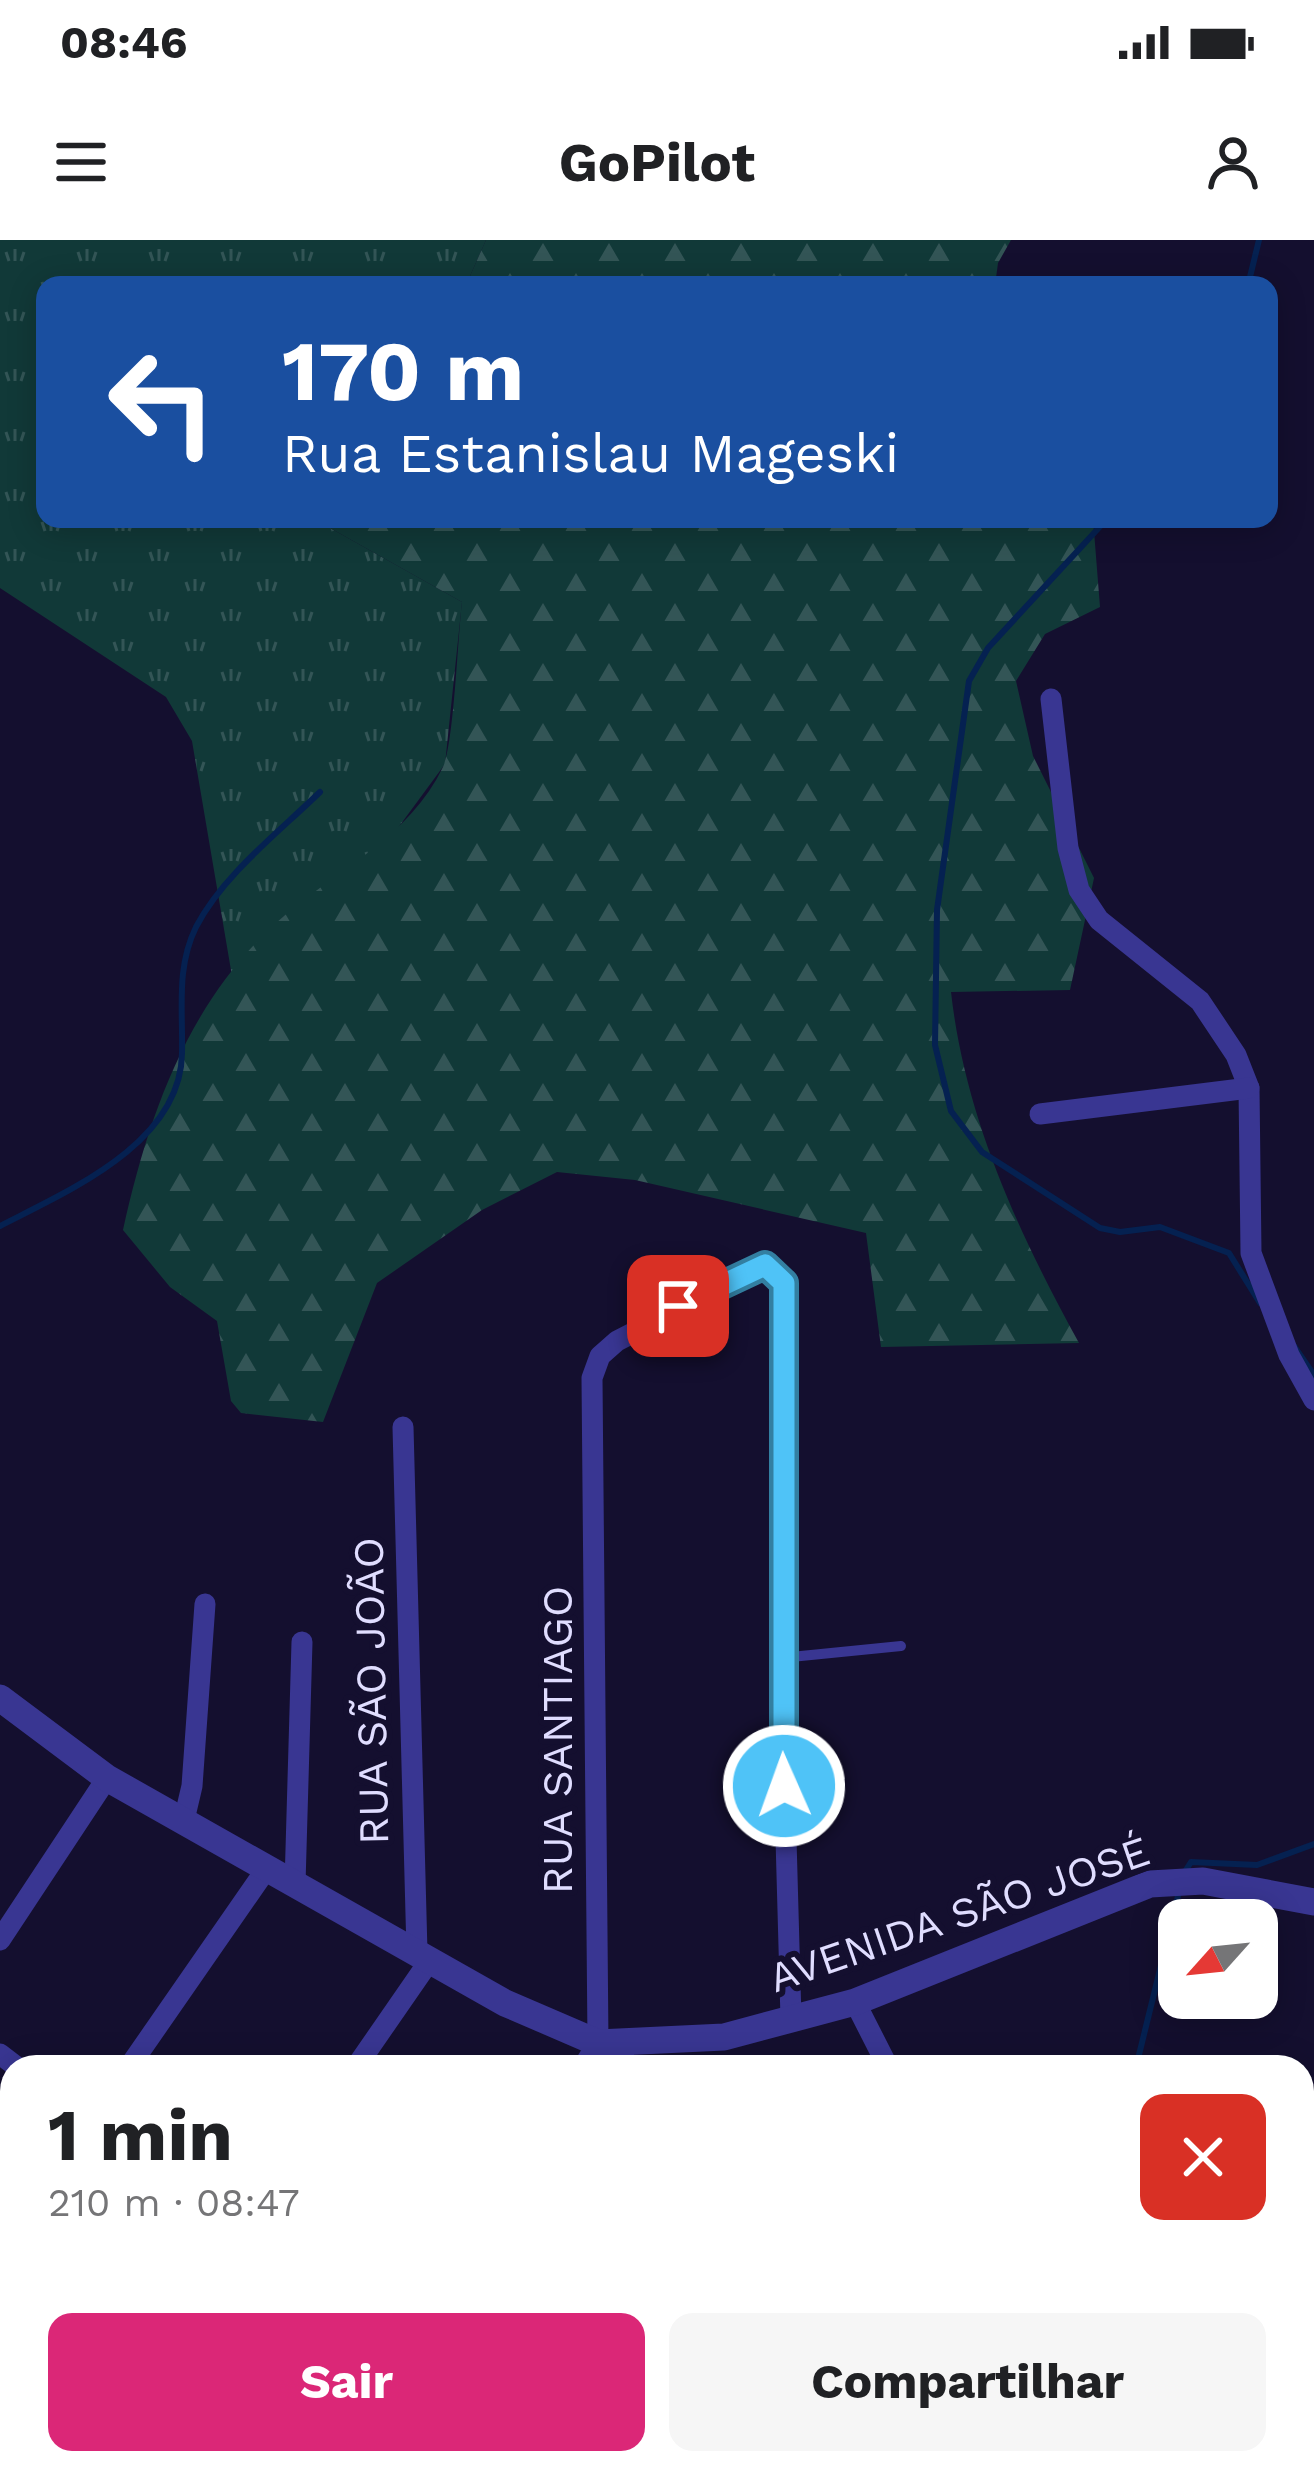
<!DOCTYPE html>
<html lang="pt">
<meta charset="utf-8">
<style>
:root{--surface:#fff;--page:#f6f6f6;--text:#202124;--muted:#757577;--accent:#db2777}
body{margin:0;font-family:"Work Sans",sans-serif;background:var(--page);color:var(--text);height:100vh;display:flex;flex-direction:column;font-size:45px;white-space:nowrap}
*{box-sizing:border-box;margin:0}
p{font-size:39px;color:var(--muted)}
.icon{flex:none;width:66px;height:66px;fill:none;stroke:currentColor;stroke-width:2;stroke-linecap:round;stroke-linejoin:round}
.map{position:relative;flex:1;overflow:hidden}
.side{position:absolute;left:0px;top:1815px;width:1314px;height:420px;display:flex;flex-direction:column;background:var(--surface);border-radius:36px 36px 0 0;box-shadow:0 6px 30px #0003}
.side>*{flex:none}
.hud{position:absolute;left:36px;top:36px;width:1242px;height:252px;border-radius:24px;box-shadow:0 6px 30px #0003;background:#1a4fa0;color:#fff;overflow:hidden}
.needle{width:78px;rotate:243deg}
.fabs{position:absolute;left:1158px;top:1659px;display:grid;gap:24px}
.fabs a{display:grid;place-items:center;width:120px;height:120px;border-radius:24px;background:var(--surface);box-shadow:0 6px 30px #0003;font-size:60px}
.pin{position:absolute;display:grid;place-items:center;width:102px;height:102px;color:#fff;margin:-51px;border-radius:24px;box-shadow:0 6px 18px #0006}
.me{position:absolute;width:132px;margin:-66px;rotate:358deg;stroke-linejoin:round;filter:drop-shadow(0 0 9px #0008)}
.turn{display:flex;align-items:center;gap:42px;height:252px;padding:0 48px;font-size:54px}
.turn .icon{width:156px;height:156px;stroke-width:2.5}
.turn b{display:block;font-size:84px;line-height:102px}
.round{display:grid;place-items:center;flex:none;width:126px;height:126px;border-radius:24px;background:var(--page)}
.summary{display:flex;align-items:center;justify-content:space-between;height:204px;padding:0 48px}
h1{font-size:72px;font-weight:700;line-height:90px}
.primary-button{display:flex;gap:24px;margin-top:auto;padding:24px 48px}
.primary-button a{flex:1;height:138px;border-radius:24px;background:var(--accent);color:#fff;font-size:48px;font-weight:700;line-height:138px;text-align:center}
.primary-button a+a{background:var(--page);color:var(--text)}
.status{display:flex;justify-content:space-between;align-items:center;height:84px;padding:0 60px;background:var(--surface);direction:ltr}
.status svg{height:33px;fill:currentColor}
header{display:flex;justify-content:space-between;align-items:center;height:156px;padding:0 48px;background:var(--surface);font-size:54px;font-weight:700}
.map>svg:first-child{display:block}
</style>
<div class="status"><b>08:46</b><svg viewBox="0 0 49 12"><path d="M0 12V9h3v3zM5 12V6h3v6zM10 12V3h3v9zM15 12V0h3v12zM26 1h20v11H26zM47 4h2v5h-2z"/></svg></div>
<header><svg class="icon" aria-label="menu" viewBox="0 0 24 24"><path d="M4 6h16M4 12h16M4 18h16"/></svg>GoPilot<svg class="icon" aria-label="person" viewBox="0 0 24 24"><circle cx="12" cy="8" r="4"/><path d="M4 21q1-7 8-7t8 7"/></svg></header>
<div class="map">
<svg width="1314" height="2235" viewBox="0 0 1314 2235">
<defs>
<pattern id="grass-tufts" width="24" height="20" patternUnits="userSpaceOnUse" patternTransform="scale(3)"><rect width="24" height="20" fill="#113938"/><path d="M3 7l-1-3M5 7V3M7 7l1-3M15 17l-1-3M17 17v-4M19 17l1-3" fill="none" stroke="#335556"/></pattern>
<pattern id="forest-firs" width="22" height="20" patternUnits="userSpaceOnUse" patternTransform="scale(3)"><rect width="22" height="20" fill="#113938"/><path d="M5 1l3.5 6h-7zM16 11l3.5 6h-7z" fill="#335556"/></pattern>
</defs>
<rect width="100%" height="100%" fill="#140f2f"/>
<polygon fill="url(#grass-tufts)" points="0,0 486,0 466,45 45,45 45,279 314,279 462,362 445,524 392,596 283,677 232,736 192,501 166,457 0,348"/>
<g fill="url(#forest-firs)">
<polygon points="486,0 1011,0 998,23 995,45 466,45"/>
<path d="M314,279h779l7,88 -55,27 -29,47 17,75 61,122 -24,112 -119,2c14,126 68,242 128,351l-198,4 -15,-114 -231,-53 -78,-8 -75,38 -105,73 -54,139 -82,-9 -10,-12 -14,-80 -47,-34 -47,-57c26,-117 66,-232 161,-314 55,-47 126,-80 159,-149 11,-23 15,-133 19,-165z"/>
</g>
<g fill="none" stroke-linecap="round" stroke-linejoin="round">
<g stroke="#052151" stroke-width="6">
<polyline points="1248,45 1259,0"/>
<polyline points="1107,279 988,408 969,441 937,670 935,805 951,871 982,912 1100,988 1120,992 1160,987 1229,1013 1260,1063"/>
<path d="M0,986c70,-36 181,-83 182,-173 1,-44 -6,-85 14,-126 27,-52 83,-95 124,-135"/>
<polyline points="1294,1106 1314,1135"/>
<polyline points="1184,1633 1191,1622 1257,1625 1314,1604"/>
<polyline points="1136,1827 1179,1652"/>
<polyline points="1302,2218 1314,2221"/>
<polyline points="1203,2235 1218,2223"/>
</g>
<polyline stroke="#393692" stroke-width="10" points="781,1418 901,1406"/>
<g stroke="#393692" stroke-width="21">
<polyline points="1051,459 1068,608 1079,650 1099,680 1200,761 1236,815 1249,848 1251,1013 1289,1115 1314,1160"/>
<polyline points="1040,874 1249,848"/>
<polyline points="403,1187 417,1712"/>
<polyline points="184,1580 192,1546 205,1364"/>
<polyline points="295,1644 302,1402"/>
<polyline points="0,1700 107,1538"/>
<polyline points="855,1762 888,1827"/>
<polyline points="623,1804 624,1827"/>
<polyline points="0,1814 17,1827"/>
<polyline points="129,1827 267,1628"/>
<polyline points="356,1827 430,1720"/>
<polyline points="583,1827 598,1803 592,1138 600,1116 617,1101 765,1025 778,1033 785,1054 781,1418 791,1779"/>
<polyline points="0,1977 12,1973"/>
<polyline points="730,2223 731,2235"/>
<polyline points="396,2235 400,2223"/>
<polyline points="535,2235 536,2223"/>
</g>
<polyline stroke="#393692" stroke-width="27" points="0,1458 107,1538 505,1763 598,1803 724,1797 855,1762 1150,1644 1203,1641 1314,1662"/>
</g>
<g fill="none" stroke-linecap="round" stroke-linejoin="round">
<defs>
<polyline id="route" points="678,1066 765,1025 784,1043 784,1546"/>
</defs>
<use href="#route" stroke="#337fa1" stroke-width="30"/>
<use href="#route" stroke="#4fc3f7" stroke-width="21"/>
</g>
<g text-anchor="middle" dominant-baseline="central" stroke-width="12" stroke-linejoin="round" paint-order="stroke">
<g font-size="42" fill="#e0ddff" stroke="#140f2f">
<text transform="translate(371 1451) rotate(-91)">RUA SÃO JOÃO</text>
<text transform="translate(557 1500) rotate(-90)">RUA SANTIAGO</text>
<text transform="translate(959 1674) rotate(-19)">AVENIDA SÃO JOSÉ</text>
</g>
</g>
</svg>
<div class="fabs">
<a><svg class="needle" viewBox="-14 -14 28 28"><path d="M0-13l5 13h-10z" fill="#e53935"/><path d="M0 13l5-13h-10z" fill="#757577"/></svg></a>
</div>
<div class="pin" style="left:678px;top:1066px;background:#d93025"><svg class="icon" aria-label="arrive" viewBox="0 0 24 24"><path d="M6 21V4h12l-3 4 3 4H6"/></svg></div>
<svg class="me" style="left:784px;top:1546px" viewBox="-20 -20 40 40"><circle r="17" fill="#4fc3f7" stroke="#fff" stroke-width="3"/><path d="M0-11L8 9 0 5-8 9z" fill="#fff"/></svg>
<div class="hud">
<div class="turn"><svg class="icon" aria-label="left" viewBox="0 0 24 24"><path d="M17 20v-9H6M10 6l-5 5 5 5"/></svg><div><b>170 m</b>Rua Estanislau Mageski</div></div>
</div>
<section class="side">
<div class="summary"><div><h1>1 min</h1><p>210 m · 08:47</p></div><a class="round" style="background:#d93025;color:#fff"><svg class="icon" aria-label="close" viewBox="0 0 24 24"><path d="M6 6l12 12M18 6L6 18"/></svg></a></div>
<div class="primary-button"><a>Sair</a><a>Compartilhar</a></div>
</section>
</div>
